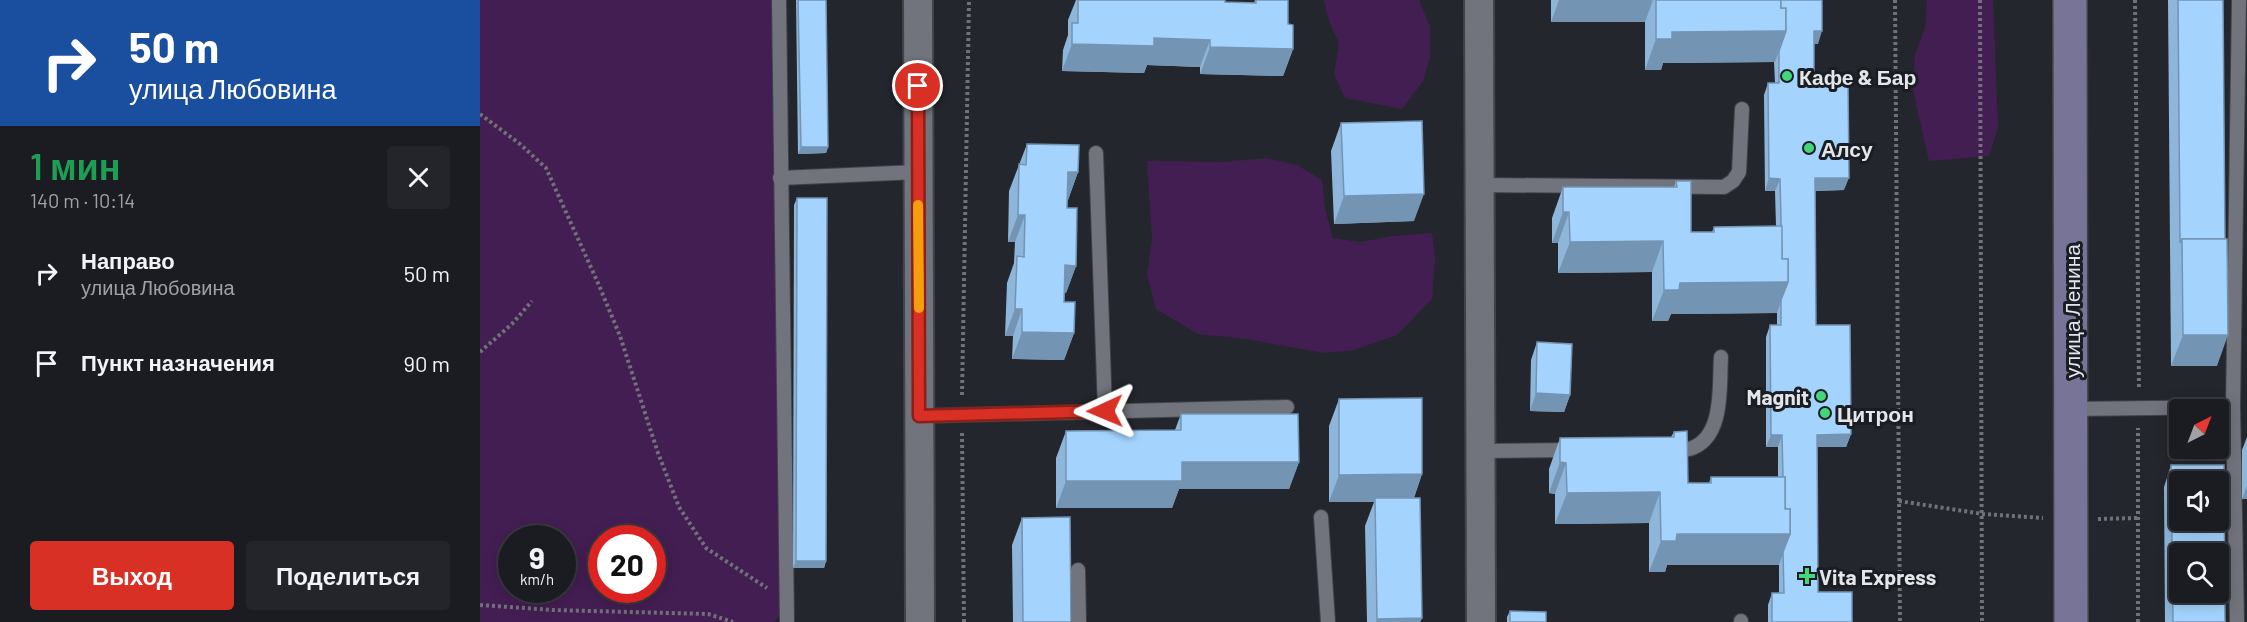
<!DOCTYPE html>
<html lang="ru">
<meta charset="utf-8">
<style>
:root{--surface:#1b1c22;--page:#24252a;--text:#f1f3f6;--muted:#a0a1a5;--line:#393a40;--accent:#d93025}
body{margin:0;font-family:Barlow,sans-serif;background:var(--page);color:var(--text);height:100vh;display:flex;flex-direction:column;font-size:22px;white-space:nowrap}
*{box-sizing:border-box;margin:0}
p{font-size:20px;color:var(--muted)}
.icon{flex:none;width:33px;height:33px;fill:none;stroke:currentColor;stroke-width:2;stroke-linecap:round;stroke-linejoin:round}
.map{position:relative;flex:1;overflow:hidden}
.side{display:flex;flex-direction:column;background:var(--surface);width:480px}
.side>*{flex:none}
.hud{background:#1a4fa0;color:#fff;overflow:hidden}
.needle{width:39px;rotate:42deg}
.controls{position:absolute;left:1689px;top:399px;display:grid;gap:12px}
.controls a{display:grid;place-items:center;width:60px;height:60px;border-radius:6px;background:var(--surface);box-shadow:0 3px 15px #0003,0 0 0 2px var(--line);font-size:30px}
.speed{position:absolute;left:18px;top:525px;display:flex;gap:12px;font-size:30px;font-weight:700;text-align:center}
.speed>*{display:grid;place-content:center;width:78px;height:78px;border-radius:50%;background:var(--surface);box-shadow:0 3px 15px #0003,0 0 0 2px var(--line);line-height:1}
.speed small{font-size:15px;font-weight:400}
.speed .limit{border:9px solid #d22;background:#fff;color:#111}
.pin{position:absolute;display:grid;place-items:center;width:51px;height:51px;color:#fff;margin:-26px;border:3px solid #fff;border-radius:50%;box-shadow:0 2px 6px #0007}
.me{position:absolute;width:66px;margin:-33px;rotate:269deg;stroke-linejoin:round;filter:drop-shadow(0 0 4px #0008)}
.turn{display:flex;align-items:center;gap:21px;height:126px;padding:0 30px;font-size:27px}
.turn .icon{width:78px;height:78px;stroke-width:2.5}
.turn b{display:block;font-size:42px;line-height:51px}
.round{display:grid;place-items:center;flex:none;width:63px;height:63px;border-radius:6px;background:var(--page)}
.head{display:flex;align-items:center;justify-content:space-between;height:102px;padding:0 30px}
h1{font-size:36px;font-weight:600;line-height:45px;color:#1e9e55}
.action{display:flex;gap:12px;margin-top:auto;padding:12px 30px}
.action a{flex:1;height:69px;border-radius:6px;background:var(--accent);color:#fff;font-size:24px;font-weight:600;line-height:69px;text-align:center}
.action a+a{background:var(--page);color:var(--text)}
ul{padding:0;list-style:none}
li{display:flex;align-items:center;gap:18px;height:90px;padding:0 30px}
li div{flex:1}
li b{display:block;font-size:22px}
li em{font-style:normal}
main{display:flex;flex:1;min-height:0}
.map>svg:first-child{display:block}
</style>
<main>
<section class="side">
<div class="hud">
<div class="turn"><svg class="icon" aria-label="right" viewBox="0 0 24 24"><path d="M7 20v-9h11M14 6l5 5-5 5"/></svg><div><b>50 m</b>улица Любовина</div></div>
</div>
<div class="head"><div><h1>1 мин</h1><p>140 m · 10:14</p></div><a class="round"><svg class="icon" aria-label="close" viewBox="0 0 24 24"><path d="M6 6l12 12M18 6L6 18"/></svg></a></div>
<ul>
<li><svg class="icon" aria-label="right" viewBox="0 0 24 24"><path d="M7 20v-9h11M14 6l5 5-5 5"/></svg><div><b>Направо</b><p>улица Любовина</p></div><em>50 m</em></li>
<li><svg class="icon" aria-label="arrive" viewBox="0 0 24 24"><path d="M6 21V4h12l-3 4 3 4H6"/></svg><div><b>Пункт назначения</b></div><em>90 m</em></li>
</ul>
<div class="action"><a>Выход</a><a>Поделиться</a></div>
</section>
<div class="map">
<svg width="1767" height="622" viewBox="0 0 1767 622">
<rect width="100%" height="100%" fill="#24262d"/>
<g fill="#431e52" fill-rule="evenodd">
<path d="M0,0h295l12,601 -12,21h-295zM32,538h50v52h-50zM122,538h50v52h-50z"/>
<polygon points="844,0 939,0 950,27 950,57 943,81 922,109 865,98 854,74 859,43 849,21"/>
<polygon points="1447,0 1513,0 1518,128 1509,156 1449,161 1433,90 1435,55 1445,28"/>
<polygon points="787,158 817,165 842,180 845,209 853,238 880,242 913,236 952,233 955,256 952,299 917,335 874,350 844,353 766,339 718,334 676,309 667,275 672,239 667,161 744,162"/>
</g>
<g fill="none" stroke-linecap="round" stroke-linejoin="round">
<defs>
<g id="lane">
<polyline points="299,0 307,622"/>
<polyline points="616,153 625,411"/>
<polyline points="300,178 438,172"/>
<polyline points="1000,185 1244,187 1253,181 1259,172 1262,109"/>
<polyline points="1591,409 1753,407"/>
<polyline points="439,416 807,407"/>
<path d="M1190,449c6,0 14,1 19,0 36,-10 30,-64 32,-92"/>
<polyline points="1000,451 1093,450"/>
<polyline points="841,517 848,622"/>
<polyline points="598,570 599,622"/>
<polyline points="1261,622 1261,621"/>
<polyline points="1757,622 1753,407 1759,0"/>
</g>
<g id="street">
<polyline points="438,0 440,622"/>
<polyline points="999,0 1001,622"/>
</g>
<polyline id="secondary" points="1590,0 1591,622"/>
</defs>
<use href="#lane" stroke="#414348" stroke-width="16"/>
<use href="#street" stroke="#414348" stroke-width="32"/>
<use href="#secondary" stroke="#414348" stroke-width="36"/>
<g stroke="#707278" stroke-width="4" stroke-dasharray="3 3" stroke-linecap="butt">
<polyline points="1415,0 1420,622"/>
<polyline points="1500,0 1502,622"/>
<polyline points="1655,0 1659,390"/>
<polyline points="0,114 40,144 66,168 118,283 140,336 178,453 199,507 226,548 287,588"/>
<polyline points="0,352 32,324 52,301"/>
<polyline points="482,395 489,0"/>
<polyline points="482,433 484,622"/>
<polyline points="1419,501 1503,514 1563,518"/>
<polyline points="1618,519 1657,518"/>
<polyline points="0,605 73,610 228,614 253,622"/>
<polyline points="1658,622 1658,428"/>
</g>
<use href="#lane" stroke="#71747c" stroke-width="14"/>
<use href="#street" stroke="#71747c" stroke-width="28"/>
<use href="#secondary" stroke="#787498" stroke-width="33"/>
</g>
<g fill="#8db6da">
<polygon points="316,0 346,0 348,147 346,153 318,154"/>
<polygon points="596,0 774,3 775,0 808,0 808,24 813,49 803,76 720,74 720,67 667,65 664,73 582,71 583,50 588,35 588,20"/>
<polygon points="1071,0 1342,0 1338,44 1334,44 1334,83 1364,190 1335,191 1336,325 1371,434 1366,447 1337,447 1338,592 1372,622 1288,622 1288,605 1292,593 1299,593 1299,564 1187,565 1185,572 1169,572 1169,523 1075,524 1075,494 1069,493 1069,469 1080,438 1191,437 1194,432 1208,483 1229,483 1231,477 1298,477 1298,447 1286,447 1286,337 1290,325 1297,325 1297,312 1297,313 1191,314 1188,321 1172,321 1172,272 1078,273 1078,243 1072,243 1072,218 1083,187 1194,187 1196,181 1211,232 1232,232 1234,227 1296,226 1295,191 1285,191 1284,95 1288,83 1295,83 1294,62 1183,63 1181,70 1165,70 1165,22 1071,22"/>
<polygon points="1688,0 1743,0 1737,366 1691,366"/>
<polygon points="861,123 934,221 854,224 851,151"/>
<polygon points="547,144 598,172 588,200 587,200 587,208 596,266 586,293 584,293 584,302 594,333 584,360 532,359 533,336 525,336 527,283 534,263 535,242 528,242 529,191"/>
<polygon points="317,198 346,561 344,568 313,568 314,205"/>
<polygon points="1057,342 1090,395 1084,412 1050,411 1051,360"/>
<polygon points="859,399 942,474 934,498 942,618 940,622 887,622 885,526 894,502 849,502 849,426"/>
<polygon points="701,414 819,462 809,489 699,489 692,508 576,508 576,458 586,431 695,430"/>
<polygon points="1767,437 1767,499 1762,499 1762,450"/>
<polygon points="1691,465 1745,622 1685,622 1684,487"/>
<polygon points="542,518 591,622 533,622 532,545"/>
<polygon points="1030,611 1066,622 1027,622 1027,617"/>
</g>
<g fill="#7394b2">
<polygon points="1079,0 1173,0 1165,22 1071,22"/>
<polygon points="1306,31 1295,62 1183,63 1181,70 1165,70 1176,39 1192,32"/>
<polygon points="1334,31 1342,31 1338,44 1329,44"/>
<polygon points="674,38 730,40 720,67 667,65 664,73 582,71 592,44"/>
<polygon points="730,47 813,49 803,76 720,74"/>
<polygon points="321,147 348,147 346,153 318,154"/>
<polygon points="588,172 598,172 588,200 578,199"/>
<polygon points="1289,178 1300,179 1295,191 1285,191"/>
<polygon points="1335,178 1369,178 1364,190 1330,191"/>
<polygon points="944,194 934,221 854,224 864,196"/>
<polygon points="1083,212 1089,212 1078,243 1072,243"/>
<polygon points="538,215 545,215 535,242 528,242"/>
<polygon points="1183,241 1172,272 1078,273 1090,242"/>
<polygon points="585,265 596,266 586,293 575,293"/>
<polygon points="1308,282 1297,313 1191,314 1188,321 1172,321 1184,290 1200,283"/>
<polygon points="535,309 542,309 533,336 525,336"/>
<polygon points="542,332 594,333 584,360 532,359"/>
<polygon points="1703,335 1748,335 1737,366 1691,366"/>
<polygon points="1056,393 1090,395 1084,412 1050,411"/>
<polygon points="1371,434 1366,447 1332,447 1337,435"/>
<polygon points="1291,435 1302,435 1298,447 1286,447"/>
<polygon points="702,462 819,462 809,489 699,489 692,508 576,508 586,481"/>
<polygon points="1080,462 1086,463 1075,494 1069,493"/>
<polygon points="942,474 932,502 895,498 894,502 849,502 859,475"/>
<polygon points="1767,486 1767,499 1762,499"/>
<polygon points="1180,492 1169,523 1075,524 1087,493"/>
<polygon points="1197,534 1310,534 1299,565 1187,565 1185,572 1169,572 1181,541"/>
<polygon points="316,561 346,561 344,568 313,568"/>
<polygon points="942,618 940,622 896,622 897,619"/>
</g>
<g fill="#a4d4fe" stroke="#7394b2" stroke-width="1.5" fill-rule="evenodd">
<polygon points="318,0 346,0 348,147 321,147"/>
<polygon points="598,0 745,0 745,2 776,3 776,0 808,0 808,24 813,25 813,49 730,47 730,40 674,38 674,46 592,44 592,23 598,23"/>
<polygon points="1176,0 1301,0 1301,8 1306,8 1306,31 1192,32 1192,39 1176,39"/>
<polygon points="1301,0 1342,0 1342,31 1334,31 1334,83 1368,82 1369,178 1335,178 1336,325 1370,325 1371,434 1337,435 1338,592 1372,592 1372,622 1292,622 1292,593 1304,593 1303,552 1310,534 1310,509 1305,509 1305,477 1303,477 1302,435 1291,435 1290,325 1301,325 1301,300 1308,282 1308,259 1302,259 1300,179 1289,178 1288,83 1299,83 1299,51 1306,31 1306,8 1301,8"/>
<polygon points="1698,0 1743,0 1745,239 1702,239 1700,243"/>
<polygon points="942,121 944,194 864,196 861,123"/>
<polygon points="547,144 599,145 598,172 588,172 587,208 597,208 596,266 585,265 584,302 595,302 594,333 542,332 542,309 535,309 537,256 544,257 545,215 538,215 539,164 546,165"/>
<polygon points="1196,181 1211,181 1211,232 1234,232 1234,227 1302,226 1302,259 1308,259 1308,282 1200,283 1199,290 1184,290 1183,241 1090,242 1089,212 1083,212 1083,187 1197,187"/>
<polygon points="317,198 347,198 346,561 316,561"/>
<polygon points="1702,239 1747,239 1748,335 1703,335"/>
<polygon points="1057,342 1092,344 1090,395 1056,393"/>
<polygon points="942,398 942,474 859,475 859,399"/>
<polygon points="701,414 818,414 819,462 702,462 702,481 586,481 586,431 701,430"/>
<polygon points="1207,431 1208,483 1231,483 1231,477 1305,477 1305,509 1310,509 1310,534 1197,534 1196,541 1181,541 1180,492 1087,493 1086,463 1080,462 1080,438 1194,437 1194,432"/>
<path d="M1691,465h53l1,157h-52zM1700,482h38v38h-38zM1700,554h38v38h-38z"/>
<polygon points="895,498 940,498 942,618 897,619"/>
<polygon points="590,517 591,622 543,622 542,518"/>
<polygon points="1030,611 1066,612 1066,622 1030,622"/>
</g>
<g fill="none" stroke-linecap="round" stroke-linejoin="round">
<defs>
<polyline id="route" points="438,86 439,416 625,411"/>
</defs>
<use href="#route" stroke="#8d1f18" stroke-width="15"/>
<use href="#route" stroke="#d93025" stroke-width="10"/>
<polyline stroke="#f59e0b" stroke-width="10" points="438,205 439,308"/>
</g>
<g fill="#44d77a" stroke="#1a1d23" stroke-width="2">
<circle cx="1307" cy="76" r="6"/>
<circle cx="1329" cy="148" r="6"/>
<circle cx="1341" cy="396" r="6"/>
<circle cx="1345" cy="413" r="6"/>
<path d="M1324 567h6v6h6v6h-6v6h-6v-6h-6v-6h6z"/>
</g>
<g text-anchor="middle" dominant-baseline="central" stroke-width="6" stroke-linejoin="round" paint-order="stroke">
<g font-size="21" font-weight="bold" fill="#e4e6ea" stroke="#1a1d23" text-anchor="start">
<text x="1319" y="76">Кафе &amp; Бар</text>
<text x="1341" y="148">Алсу</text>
<text x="1329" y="396" text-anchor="end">Magnit</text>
<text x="1357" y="413">Цитрон</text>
<text x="1339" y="576">Vita Express</text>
</g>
<g font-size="21" fill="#e4e6ea" stroke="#1a1d23">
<text transform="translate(1591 311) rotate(-90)">улица Ленина</text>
</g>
</g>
</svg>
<div class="controls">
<a><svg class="needle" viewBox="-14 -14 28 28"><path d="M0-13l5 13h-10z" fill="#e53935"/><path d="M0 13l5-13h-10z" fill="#a0a1a5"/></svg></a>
<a><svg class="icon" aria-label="sound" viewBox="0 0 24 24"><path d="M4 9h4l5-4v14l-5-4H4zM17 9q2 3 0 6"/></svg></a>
<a><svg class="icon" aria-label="search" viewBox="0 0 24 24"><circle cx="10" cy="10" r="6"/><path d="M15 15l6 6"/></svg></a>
</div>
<div class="speed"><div>9<small>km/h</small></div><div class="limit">20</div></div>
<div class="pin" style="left:438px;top:86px;background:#d93025"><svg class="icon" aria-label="arrive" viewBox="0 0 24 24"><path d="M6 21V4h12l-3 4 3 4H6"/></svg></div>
<svg class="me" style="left:625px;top:411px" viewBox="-20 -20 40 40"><path d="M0-17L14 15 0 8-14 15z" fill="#d93025" stroke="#fff" stroke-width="4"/></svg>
</div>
</main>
